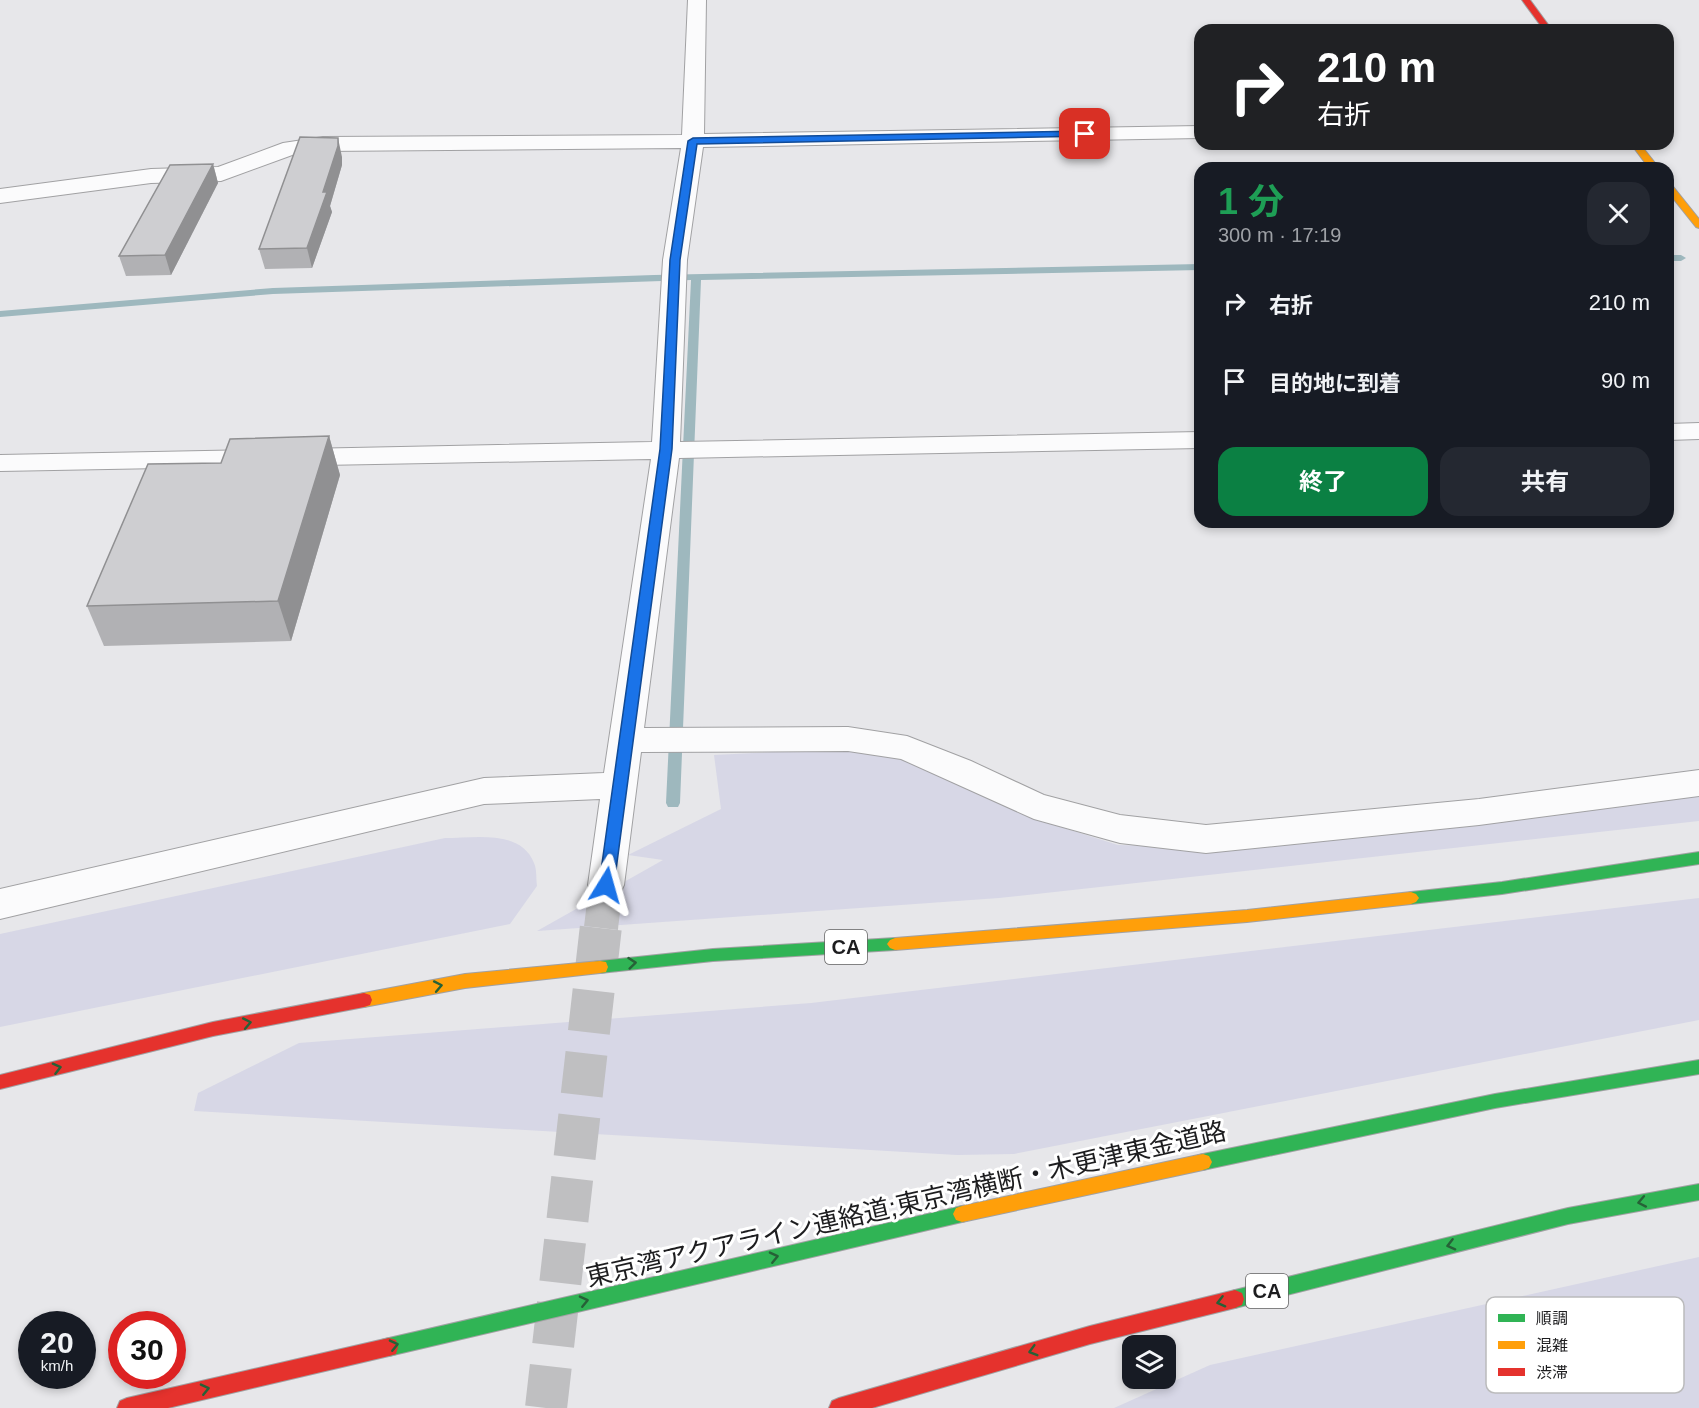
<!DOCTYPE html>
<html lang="ja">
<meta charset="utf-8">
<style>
:root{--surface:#171b24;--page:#242831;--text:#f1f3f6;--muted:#9ea1a6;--accent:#0b8043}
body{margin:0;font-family:Arial,"Noto Sans JP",sans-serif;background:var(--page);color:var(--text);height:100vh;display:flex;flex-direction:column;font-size:22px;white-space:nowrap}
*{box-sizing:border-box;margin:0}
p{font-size:20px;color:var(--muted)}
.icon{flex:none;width:33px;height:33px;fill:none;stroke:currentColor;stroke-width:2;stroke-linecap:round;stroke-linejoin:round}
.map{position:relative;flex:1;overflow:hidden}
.details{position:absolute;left:1194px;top:162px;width:480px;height:366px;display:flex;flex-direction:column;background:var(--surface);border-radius:18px;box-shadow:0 3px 9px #0003}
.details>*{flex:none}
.hud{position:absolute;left:1194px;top:24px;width:480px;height:126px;border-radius:18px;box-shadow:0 3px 9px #0003;background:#202124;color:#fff;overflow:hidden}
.tools{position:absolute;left:1122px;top:1335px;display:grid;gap:12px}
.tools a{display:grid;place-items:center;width:54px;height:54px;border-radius:12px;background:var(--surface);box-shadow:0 3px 9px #0003;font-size:30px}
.speed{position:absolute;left:18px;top:1311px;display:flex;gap:12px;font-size:30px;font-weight:700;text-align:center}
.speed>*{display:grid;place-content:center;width:78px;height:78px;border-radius:50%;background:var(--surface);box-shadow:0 3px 9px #0003;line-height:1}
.speed small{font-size:15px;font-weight:400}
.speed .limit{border:9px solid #d22;background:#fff;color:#111}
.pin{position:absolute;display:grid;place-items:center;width:51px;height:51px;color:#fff;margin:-26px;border-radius:12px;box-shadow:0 3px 9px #0006}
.me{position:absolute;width:66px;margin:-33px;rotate:8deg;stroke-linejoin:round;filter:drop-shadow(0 0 4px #0008)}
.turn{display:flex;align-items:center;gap:21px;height:126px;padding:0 24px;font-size:27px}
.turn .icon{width:78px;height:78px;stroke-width:2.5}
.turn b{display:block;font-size:42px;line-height:51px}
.round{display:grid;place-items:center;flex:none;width:63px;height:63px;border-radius:18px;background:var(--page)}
.overview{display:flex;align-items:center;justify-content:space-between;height:102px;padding:0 24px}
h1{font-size:36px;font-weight:700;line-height:45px;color:#1e9e55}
.primary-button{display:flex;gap:12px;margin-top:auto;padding:12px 24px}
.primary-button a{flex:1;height:69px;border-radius:18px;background:var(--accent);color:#fff;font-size:24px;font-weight:700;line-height:69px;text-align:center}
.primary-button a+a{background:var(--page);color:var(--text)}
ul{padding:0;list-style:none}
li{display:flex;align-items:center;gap:18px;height:78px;padding:0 24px}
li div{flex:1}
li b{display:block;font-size:22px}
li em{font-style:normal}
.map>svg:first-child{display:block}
</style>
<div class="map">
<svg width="1699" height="1408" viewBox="0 0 1699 1408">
<rect width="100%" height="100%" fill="#e7e7ea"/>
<g fill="#d7d7e6">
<polygon points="835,749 892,755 961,784 1029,817 1118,845 1203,847 1699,789 1699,821 999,898 537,931 663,860 628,855 721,809 714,755"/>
<path d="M445,838c29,0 76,-9 89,25 3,6 2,16 3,23l-27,38 -510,103v-93z"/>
<polygon points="1699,898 1699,1020 1014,1154 957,1155 194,1111 198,1093 299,1043 811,1003"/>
<polygon points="1699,1257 1699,1408 1114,1408 1210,1365"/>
</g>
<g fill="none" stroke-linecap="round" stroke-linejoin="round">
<g fill="#9eb8be" fill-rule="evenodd">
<polygon points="1668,255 1681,255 1686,258 1681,261 1668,261"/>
<polygon points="1200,264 1200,270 701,280 680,803 678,807 668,807 666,803 691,280 273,294 0,317 0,311 273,288 654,275"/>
</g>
<polyline stroke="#bfbfc1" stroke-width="34" stroke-dasharray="34 16" stroke-linecap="butt" points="601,928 606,885"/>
<polyline stroke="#bfbfc1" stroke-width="42" stroke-dasharray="42 21" stroke-linecap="butt" points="546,1408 601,926"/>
<defs>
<g id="street">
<polygon points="688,0 706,0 704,134 1200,126 1200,138 703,147 687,260 680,442 1200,432 1200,448 679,458 644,728 848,727 907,736 971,761 1044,795 1120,815 1206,825 1479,799 1699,770 1699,796 1479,825 1206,853 1120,843 1034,819 901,759 848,751 641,752 624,885 619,895 606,899 593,895 588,885 600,799 484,804 0,919 0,889 484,778 604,773 651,459 0,471 0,455 652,442 663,260 681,148 323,151 295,154 221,181 151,183 0,203 0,189 151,169 218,167 283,143 323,137 682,135"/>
<polygon points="1699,423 1699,439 1668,440 1668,424"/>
</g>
<g id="fast">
<polygon points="1699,852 1699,864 1502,894 1411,904 1406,902 1403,898 1406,894 1411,892 1502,882"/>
<polygon points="895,938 900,940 903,944 900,948 895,950 713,961 600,973 594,972 592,967 594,962 600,961 713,949"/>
<polygon points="1699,1060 1699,1074 1495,1108 1203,1170 1197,1168 1194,1162 1197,1156 1203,1154 1495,1094"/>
<polygon points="1699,1184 1699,1200 1568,1224 1235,1308 1228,1305 1226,1299 1228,1293 1235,1290 1568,1208"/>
<polygon points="962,1206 968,1208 971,1214 968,1220 962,1222 389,1356 382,1354 380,1347 382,1340 389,1338"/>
</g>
<g id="slow">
<polygon points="1631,144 1640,144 1659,168 1649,168"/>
<polygon points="1668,183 1671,184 1699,219 1699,228 1696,227 1668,192"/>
<polygon points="1411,892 1416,894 1419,898 1416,902 1411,904 1247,922 895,950 890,948 887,944 890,940 895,938 1247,910"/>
<polygon points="600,961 606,962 608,967 606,972 600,973 465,988 364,1007 358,1005 356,1000 358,995 364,993 465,974"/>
<polygon points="1203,1154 1209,1156 1212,1162 1209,1168 1203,1170 962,1222 956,1220 953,1214 956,1208 962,1206"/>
</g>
<g id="jam">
<polygon points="1522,0 1530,0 1552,30 1544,30"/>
<polygon points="364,993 370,995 372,1000 370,1005 364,1007 213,1036 0,1089 0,1075 213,1022"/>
<polygon points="1235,1290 1242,1293 1244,1299 1242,1305 1235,1308 1090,1344 872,1408 829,1408 832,1401 839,1398 1090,1326"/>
<polygon points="389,1338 396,1340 398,1347 396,1354 389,1356 168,1408 117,1408 120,1401 127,1398"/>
</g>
</defs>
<use href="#street" stroke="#a1a1a3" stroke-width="2"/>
<use href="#fast" stroke="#a1a1a3" stroke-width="2"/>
<use href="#slow" stroke="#a1a1a3" stroke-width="2"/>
<use href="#jam" stroke="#a1a1a3" stroke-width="2"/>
<use href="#street" fill="#fbfbfc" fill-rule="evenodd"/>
<use href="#fast" fill="#30b455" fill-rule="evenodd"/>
<use href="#slow" fill="#ff9f0a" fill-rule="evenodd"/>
<use href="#jam" fill="#e5322d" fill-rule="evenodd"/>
</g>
<g fill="#b1b1b4">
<polygon points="342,157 342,165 330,206 332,212 312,268 265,269 259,249"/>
<polygon points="213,164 218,183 171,275 126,276 119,256"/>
<polygon points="329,436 340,475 291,641 104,646 87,606 221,463"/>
</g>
<g fill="#909092">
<polygon points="338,138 342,157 342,165 330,206 332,212 312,268 307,248"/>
<polygon points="213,164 218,183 171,275 165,255"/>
<polygon points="329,436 340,475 291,641 278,601"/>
</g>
<g fill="#ceced1" stroke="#909092" stroke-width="1.5">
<polygon points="300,137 338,138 338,146 323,192 327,192 307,248 259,249"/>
<polygon points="213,164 165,255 119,256 170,165"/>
<polygon points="329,436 278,601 87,606 148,464 221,463 230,439"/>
</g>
<defs><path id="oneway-chevron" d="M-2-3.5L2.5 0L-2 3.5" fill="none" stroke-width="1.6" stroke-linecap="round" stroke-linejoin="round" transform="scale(1.5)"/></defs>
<g stroke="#266137">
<use href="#oneway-chevron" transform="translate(632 963) rotate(-6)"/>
<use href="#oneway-chevron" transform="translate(438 986) rotate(-11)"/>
<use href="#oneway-chevron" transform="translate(247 1023) rotate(-11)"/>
<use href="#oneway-chevron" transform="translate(57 1068) rotate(-14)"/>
<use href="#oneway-chevron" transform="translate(1642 1202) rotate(169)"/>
<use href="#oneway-chevron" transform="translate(1451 1245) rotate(166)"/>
<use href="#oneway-chevron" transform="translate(774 1257) rotate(-13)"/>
<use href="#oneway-chevron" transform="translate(584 1301) rotate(-13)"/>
<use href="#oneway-chevron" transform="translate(1221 1302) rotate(166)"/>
<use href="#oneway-chevron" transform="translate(394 1345) rotate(-13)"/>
<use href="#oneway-chevron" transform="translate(1033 1351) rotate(164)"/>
<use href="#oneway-chevron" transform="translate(205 1389) rotate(-13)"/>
</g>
<polygon fill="#1a73e8" stroke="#114b97" stroke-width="1.5" points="1085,131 1088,132 1088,136 697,144 680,260 672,449 614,885 612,889 601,889 599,885 660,449 670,260 688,141 693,138"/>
<g text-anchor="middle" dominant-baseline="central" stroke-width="6" stroke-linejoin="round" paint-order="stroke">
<g fill="#fff" stroke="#616162" stroke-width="1.5">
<rect x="825" y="930" width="42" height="34" rx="4.5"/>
<rect x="1246" y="1274" width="42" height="34" rx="4.5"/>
</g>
<g font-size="20" font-weight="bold" fill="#1d1d1f">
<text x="846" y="947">CA</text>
<text x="1267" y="1291">CA</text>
</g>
<g font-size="26" fill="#1d1d1f" stroke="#fff">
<text transform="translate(906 1204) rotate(-13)">東京湾アクアライン連絡道;東京湾横断・木更津東金道路</text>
</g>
</g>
<rect x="1486" y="1297" width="198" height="96" rx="9" fill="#fff" stroke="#bbbbbc" stroke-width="1.5"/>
<rect x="1498" y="1314" width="27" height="8" fill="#30b455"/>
<rect x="1498" y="1341" width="27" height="8" fill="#ff9f0a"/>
<rect x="1498" y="1368" width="27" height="8" fill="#e5322d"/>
<g font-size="16" fill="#1d1d1f">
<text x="1536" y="1324">順調</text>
<text x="1536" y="1351">混雑</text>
<text x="1536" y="1378">渋滞</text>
</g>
</svg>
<div class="tools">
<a><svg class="icon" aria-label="layers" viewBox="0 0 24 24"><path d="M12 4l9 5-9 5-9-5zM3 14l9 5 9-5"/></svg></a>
</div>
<div class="speed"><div>20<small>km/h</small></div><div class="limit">30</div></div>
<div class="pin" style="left:1085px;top:134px;background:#d93025"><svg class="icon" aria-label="arrive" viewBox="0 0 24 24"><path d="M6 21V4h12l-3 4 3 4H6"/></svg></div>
<svg class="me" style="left:606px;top:885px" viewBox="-20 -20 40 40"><path d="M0-17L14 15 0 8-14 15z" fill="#1a73e8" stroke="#fff" stroke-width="4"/></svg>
<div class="hud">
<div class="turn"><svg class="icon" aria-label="right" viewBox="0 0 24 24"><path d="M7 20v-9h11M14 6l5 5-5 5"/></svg><div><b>210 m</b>右折</div></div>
</div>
<section class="details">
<div class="overview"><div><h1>1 分</h1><p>300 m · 17:19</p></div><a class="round"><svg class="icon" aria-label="close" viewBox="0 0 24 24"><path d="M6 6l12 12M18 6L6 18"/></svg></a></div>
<ul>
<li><svg class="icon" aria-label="right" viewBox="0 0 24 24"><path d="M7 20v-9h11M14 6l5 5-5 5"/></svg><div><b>右折</b></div><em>210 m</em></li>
<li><svg class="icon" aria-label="arrive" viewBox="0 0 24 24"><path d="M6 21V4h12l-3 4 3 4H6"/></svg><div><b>目的地に到着</b></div><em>90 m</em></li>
</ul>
<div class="primary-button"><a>終了</a><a>共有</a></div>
</section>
</div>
